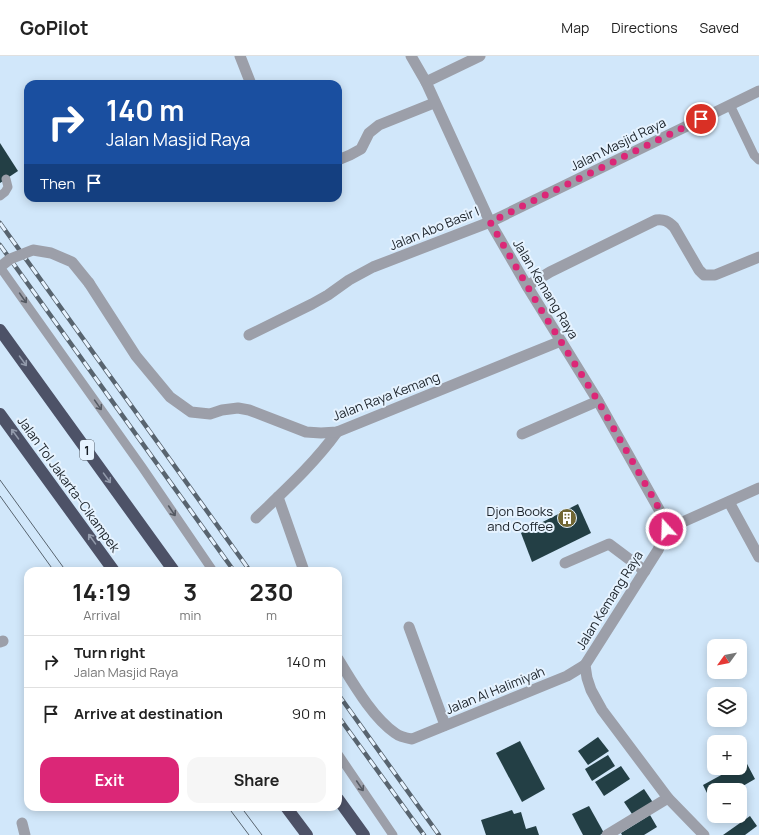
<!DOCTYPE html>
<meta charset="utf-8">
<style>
:root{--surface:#fff;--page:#f6f6f6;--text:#222;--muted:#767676;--line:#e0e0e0;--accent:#db2777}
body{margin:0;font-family:Manrope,sans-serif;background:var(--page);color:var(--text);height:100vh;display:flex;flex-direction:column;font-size:15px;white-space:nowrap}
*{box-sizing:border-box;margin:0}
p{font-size:13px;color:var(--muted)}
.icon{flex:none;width:22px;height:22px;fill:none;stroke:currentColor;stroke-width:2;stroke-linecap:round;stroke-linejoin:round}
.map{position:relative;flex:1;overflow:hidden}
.side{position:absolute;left:24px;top:511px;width:318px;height:244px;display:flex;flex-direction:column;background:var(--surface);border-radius:12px;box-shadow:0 2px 10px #0003}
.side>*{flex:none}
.hud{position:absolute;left:24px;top:24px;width:318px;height:122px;border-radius:12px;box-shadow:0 2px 10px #0003;background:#1a4fa0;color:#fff;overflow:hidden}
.needle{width:26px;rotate:237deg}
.fabs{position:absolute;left:707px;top:583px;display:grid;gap:8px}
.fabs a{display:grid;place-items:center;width:40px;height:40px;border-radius:8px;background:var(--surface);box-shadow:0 2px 10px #0003;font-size:20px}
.pin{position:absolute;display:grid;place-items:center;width:34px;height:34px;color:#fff;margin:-17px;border:2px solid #fff;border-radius:50%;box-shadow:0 1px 4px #0007}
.me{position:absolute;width:44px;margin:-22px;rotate:340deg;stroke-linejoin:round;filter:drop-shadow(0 0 3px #0008)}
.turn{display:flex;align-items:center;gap:14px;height:84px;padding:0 16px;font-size:18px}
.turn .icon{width:52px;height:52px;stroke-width:2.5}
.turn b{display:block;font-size:28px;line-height:34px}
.then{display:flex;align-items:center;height:38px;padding:0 16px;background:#0003;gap:8px;font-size:15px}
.eta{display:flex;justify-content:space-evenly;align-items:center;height:68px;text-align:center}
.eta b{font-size:24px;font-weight:700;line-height:28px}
.primary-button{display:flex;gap:8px;margin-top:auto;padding:8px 16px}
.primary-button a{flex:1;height:46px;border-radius:12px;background:var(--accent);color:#fff;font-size:16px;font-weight:700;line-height:46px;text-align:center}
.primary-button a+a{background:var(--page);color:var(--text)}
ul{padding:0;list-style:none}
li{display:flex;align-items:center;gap:12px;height:52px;padding:0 16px;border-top:1px solid var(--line)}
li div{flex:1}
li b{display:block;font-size:15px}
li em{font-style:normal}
header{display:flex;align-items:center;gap:24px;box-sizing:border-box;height:56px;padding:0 20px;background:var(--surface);border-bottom:1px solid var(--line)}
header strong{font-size:19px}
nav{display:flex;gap:22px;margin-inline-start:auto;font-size:14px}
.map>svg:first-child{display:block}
</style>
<header>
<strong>GoPilot</strong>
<nav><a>Map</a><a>Directions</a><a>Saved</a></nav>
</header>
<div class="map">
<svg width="759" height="779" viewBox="0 0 759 779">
<rect width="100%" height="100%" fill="#d1e7fa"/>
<g fill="#233f45">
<polygon points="0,87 18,115 0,127"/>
<polygon points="578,448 591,477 532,506 521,477"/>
<polygon points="598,681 609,695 588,709 578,695"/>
<polygon points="520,685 545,733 522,746 496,697"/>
<polygon points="608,699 615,710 592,725 585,713"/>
<polygon points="746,706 755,723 736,734 714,734 714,741 710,743 703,729 734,712 740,712 740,709"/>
<polygon points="621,710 630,723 604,740 595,726"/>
<polygon points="644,733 654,748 634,761 624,746"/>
<polygon points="589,750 604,777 600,779 583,779 572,758"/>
<polygon points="512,754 514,758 521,756 526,773 536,770 539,779 486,779 481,764"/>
<polygon points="650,759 657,771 644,779 622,779 621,777"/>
<polygon points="750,760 757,770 745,779 723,779"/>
</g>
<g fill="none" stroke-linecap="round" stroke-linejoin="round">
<g stroke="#9c9fa9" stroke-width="9">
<polyline points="730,49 754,99 759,104"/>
<polyline points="0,140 5,136 8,131 6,123"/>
<polyline points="0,211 142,411 213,515"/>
<polyline points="338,698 393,779"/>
</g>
<g stroke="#9c9fa9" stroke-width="11">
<polyline points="240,0 251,28"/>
<polyline points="426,26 480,0"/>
<polyline points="338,104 350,99 361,93 369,77 379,69 434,47"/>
<path d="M527,230l23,-14 106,-52c8,-1 12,1 18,7l25,43 5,5h11l44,-18"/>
<polyline points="249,279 312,248 328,239 349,224 373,211 490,166"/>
<polyline points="522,378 598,345"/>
<polyline points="278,441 304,515"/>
<polyline points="729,446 759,501"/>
<path d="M256,462c28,-27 58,-54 81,-86"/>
<polyline points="667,473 759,432"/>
<polyline points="565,507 609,488 645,515"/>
<polyline points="409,571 445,669"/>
<polyline points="0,586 3,585"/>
<path d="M338,603c15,24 34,58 57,74 5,4 11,5 17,6l155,-63 18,-11"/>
<polyline points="22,767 25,779"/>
<polyline points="607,779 668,742"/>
</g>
<g stroke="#9c9fa9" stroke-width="11">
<polyline points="411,0 426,26 490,166 527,230 598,345 661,457 667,473 658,494 585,609 587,622 591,634 602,654 668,742 704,779"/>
<polyline points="490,166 759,35"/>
<polyline points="89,227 136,300 170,341 191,356 210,358 222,354 238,352 249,354 306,376 321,377 337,376 561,285"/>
</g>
<g stroke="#4d5267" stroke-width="12">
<polyline points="0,274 174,515"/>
<polyline points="0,358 114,515"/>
<polyline points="338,743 364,779"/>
<polyline points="286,751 307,779"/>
</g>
<g stroke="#58646f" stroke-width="1">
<polyline points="0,424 66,515"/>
<polyline points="0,440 54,515"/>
<polyline points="228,751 249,779"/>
<polyline points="241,751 262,779"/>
</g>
<defs>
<g id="rail">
<polyline points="0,167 250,515"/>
<polyline points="0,189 234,515"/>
<polyline points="338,638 439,779"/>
<polyline points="338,660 424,779"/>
</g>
</defs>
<use href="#rail" stroke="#58646f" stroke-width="4.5"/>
<use href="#rail" stroke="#e6f3ff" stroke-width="3" stroke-dasharray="9" stroke-linecap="butt"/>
<polyline stroke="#9c9fa9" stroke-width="11" points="0,211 10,203 33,194 51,197 72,206 89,227"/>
</g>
<defs><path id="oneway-shaft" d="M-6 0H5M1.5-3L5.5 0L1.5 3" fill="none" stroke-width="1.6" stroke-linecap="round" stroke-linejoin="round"/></defs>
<g stroke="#545962">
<use href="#oneway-shaft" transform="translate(23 242) rotate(55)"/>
<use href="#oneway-shaft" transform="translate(98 349) rotate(55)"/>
<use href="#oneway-shaft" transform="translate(172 455) rotate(56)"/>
<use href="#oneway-shaft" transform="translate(360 730) rotate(56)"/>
</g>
<g stroke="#929aab">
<use href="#oneway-shaft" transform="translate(23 305) rotate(54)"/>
<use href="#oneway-shaft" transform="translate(15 378) rotate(-126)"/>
<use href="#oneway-shaft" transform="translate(107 422) rotate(54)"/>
<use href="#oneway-shaft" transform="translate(92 483) rotate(-126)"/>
</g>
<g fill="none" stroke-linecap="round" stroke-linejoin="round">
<polyline stroke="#db2777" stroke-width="7" stroke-dasharray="0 12.6" points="666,473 661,457 655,445 598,345 540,252 490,166 701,63"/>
</g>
<defs>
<symbol id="building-disc" viewBox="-11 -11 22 22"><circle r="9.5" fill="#716633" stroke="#e6f3ff"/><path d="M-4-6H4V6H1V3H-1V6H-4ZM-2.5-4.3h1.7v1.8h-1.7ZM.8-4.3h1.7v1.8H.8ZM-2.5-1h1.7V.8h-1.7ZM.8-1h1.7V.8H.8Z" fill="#fff"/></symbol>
</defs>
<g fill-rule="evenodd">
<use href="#building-disc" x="556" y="451" width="22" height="22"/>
</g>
<g text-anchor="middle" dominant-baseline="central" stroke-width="4" stroke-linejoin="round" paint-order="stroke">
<rect fill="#e6f3ff" stroke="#565f68" stroke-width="1" x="80" y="384" width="14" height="20" rx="3"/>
<g font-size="12" font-weight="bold" fill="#192027">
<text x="87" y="394">1</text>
</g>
<g font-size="13" fill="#192027" stroke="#e6f3ff">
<text transform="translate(618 88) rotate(-26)">Jalan Masjid Raya</text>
<text transform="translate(434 172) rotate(-22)">Jalan Abo Basir I</text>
<text transform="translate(546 233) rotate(59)">Jalan Kemang Raya</text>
<text transform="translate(386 340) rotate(-21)">Jalan Raya Kemang</text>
<text transform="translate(69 428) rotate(54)">Jalan Tol Jakarta–Cikampek</text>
<text transform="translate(609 544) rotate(-58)">Jalan Kemang Raya</text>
<text transform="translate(495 634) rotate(-22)">Jalan Al Halimiyah</text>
</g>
<g font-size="13" fill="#192027" stroke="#e6f3ff" text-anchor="end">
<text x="553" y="455">Djon Books<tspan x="553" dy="15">and Coffee</tspan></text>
</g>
</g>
</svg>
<div class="fabs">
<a><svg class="needle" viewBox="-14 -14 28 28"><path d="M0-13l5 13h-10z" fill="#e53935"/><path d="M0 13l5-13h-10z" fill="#767676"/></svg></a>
<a><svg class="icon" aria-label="layers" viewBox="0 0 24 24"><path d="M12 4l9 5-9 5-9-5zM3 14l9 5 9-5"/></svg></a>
<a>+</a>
<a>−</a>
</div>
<div class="pin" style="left:701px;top:63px;background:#d93025"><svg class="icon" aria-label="arrive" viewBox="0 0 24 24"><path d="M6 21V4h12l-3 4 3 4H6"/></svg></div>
<svg class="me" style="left:666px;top:473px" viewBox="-20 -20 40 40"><circle r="17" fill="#db2777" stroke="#fff" stroke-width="3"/><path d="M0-11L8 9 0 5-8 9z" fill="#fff"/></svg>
<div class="hud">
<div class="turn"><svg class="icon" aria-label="right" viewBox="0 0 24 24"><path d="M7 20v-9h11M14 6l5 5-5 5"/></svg><div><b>140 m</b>Jalan Masjid Raya</div></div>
<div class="then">Then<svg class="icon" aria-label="arrive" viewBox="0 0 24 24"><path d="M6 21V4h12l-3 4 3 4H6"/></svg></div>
</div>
<section class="side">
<div class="eta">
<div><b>14:19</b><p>Arrival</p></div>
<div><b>3</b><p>min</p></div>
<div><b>230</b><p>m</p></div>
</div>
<ul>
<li><svg class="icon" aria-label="right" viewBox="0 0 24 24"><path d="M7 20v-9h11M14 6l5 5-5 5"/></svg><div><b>Turn right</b><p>Jalan Masjid Raya</p></div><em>140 m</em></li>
<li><svg class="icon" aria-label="arrive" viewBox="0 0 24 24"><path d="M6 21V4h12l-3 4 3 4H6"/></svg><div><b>Arrive at destination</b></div><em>90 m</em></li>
</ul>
<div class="primary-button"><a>Exit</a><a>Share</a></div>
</section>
</div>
